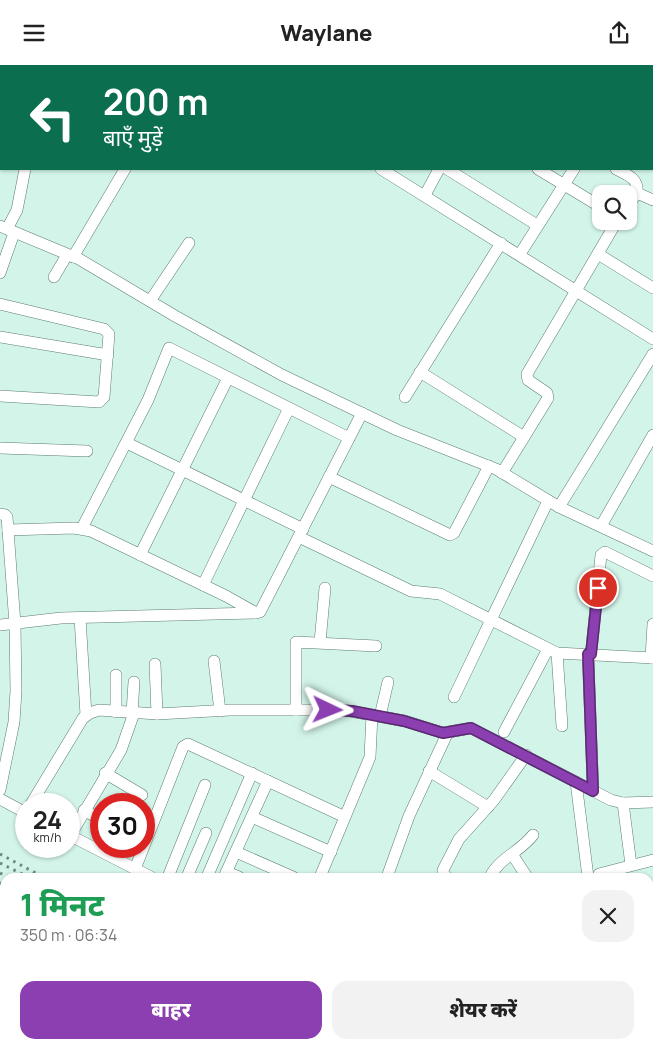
<!DOCTYPE html>
<html lang="hi">
<meta charset="utf-8">
<style>
:root{--surface:#fff;--page:#f2f2f2;--text:#222;--muted:#767676;--accent:#8b3fb0}
body{margin:0;font-family:Manrope,"Noto Sans Devanagari",sans-serif;background:var(--page);color:var(--text);height:100vh;display:flex;flex-direction:column;font-size:19px;white-space:nowrap}
*{box-sizing:border-box;margin:0}
p{font-size:16px;color:var(--muted)}
.icon{flex:none;width:28px;height:28px;fill:none;stroke:currentColor;stroke-width:2;stroke-linecap:round;stroke-linejoin:round}
.map{position:relative;flex:1;overflow:hidden}
.details{position:absolute;left:0px;top:808px;width:654px;height:176px;display:flex;flex-direction:column;background:var(--surface);border-radius:15px 15px 0 0;box-shadow:0 1px 4px #0004}
.details>*{flex:none}
.top-card{position:absolute;left:0px;top:0px;width:654px;height:105px;box-shadow:0 1px 4px #0004;background:#0b6e4f;color:#fff;overflow:hidden}
.tools{position:absolute;left:592px;top:120px;display:grid;gap:10px}
.tools a{display:grid;place-items:center;width:45px;height:45px;border-radius:10px;background:var(--surface);box-shadow:0 1px 4px #0004;font-size:25px}
.speed{position:absolute;left:15px;top:728px;display:flex;gap:10px;font-size:25px;font-weight:700;text-align:center}
.speed>*{display:grid;place-content:center;width:65px;height:65px;border-radius:50%;background:var(--surface);box-shadow:0 1px 4px #0004;line-height:1}
.speed small{font-size:12px;font-weight:400}
.speed .limit{border:8px solid #d22;background:#fff;color:#111}
.pin{position:absolute;display:grid;place-items:center;width:42px;height:42px;color:#fff;margin:-21px;border:2px solid #fff;border-radius:50%;box-shadow:0 1px 5px #0007}
.me{position:absolute;width:55px;margin:-28px;rotate:92deg;stroke-linejoin:round;filter:drop-shadow(0 0 4px #0008)}
.turn{display:flex;align-items:center;gap:18px;height:105px;padding:0 20px;font-size:22px}
.turn .icon{width:65px;height:65px;stroke-width:2.5}
.turn b{display:block;font-size:35px;line-height:42px}
.round{display:grid;place-items:center;flex:none;width:52px;height:52px;border-radius:15px;background:var(--page)}
.headline{display:flex;align-items:center;justify-content:space-between;height:85px;padding:0 20px}
h1{font-size:30px;font-weight:800;line-height:38px;color:#1e9e55}
.action{display:flex;gap:10px;margin-top:auto;padding:10px 20px}
.action a{flex:1;height:58px;border-radius:15px;background:var(--accent);color:#fff;font-size:20px;font-weight:800;line-height:58px;text-align:center}
.action a+a{background:var(--page);color:var(--text)}
header{display:flex;justify-content:space-between;align-items:center;height:65px;padding:0 20px;background:var(--surface);font-size:22px;font-weight:800}
.map>svg:first-child{display:block}
</style>
<header><svg class="icon" aria-label="menu" viewBox="0 0 24 24"><path d="M4 6h16M4 12h16M4 18h16"/></svg>Waylane<svg class="icon" aria-label="share" viewBox="0 0 24 24"><path d="M12 15V3M7 8l5-5 5 5M5 13v7h14v-7"/></svg></header>
<div class="map">
<svg width="653" height="983" viewBox="0 0 653 983">
<rect width="100%" height="100%" fill="#d3f5e9"/>
<g fill="none" stroke-linecap="round" stroke-linejoin="round">
<defs>
<g id="minor">
<polyline points="212,0 214,1"/>
<polyline points="368,0 370,1"/>
<polyline points="445,0 447,1"/>
<polyline points="77,1 78,0"/>
<polyline points="130,1 130,0"/>
<polyline points="223,1 224,0"/>
<polyline points="381,104 653,274"/>
<polyline points="447,104 537,160"/>
<polyline points="538,104 601,142"/>
<path d="M616,104c11,6 23,9 21,24"/>
<polyline points="425,130 439,104"/>
<polyline points="629,139 637,128 653,135"/>
<polyline points="0,161 79,194 175,251 282,310 397,365 496,404 559,442 653,486"/>
<polyline points="7,164 17,145 25,104"/>
<polyline points="520,189 574,104"/>
<polyline points="598,189 653,223"/>
<polyline points="73,192 125,104"/>
<polyline points="0,208 14,168"/>
<polyline points="54,212 67,190"/>
<polyline points="150,236 189,178"/>
<polyline points="0,239 104,264 109,269 104,332 99,337 0,331"/>
<polyline points="0,272 108,290"/>
<polyline points="420,307 524,372"/>
<polyline points="405,332 501,178"/>
<polyline points="127,378 303,464"/>
<polyline points="0,383 87,386"/>
<polyline points="502,408 548,333 547,328 528,315 527,309 617,156"/>
<polyline points="329,412 450,470 454,468 489,401"/>
<polyline points="559,442 653,289"/>
<polyline points="0,449 5,450 7,452 15,559 16,626 14,657 0,725"/>
<polyline points="601,461 653,370"/>
<polyline points="82,463 148,335 169,283 349,373"/>
<polyline points="8,465 74,463 91,466 226,531 256,548 260,547 362,348"/>
<polyline points="299,472 411,526 440,529 557,588 653,593"/>
<polyline points="140,490 228,313"/>
<polyline points="203,520 289,343"/>
<polyline points="80,553 86,650"/>
<polyline points="0,560 61,553 254,548"/>
<polyline points="320,577 325,523"/>
<polyline points="557,588 562,661"/>
<polyline points="588,589 593,726"/>
<polyline points="591,589 601,490 605,487 653,511"/>
<polyline points="651,593 653,559"/>
<polyline points="214,596 220,646"/>
<polyline points="155,599 157,649"/>
<polyline points="454,632 548,436"/>
<polyline points="296,645 296,577 376,581"/>
<polyline points="116,647 116,610"/>
<polyline points="132,648 134,617"/>
<polyline points="380,651 388,617"/>
<polyline points="504,667 548,584"/>
<polyline points="429,706 488,742"/>
<polyline points="105,708 142,730"/>
<polyline points="576,717 588,812"/>
<polyline points="0,734 26,748"/>
<polyline points="623,738 631,800"/>
<polyline points="31,739 83,653 90,648 99,645 157,649 230,645 344,645 405,656 443,668 471,663 611,735 623,738 653,737"/>
<polyline points="84,745 101,755"/>
<polyline points="252,752 331,787"/>
<polyline points="69,770 151,812"/>
<polyline points="70,771 121,685 134,648"/>
<polyline points="236,787 293,812"/>
<polyline points="512,789 527,812"/>
<polyline points="135,804 183,682 188,679 345,752"/>
<polyline points="227,807 239,812"/>
<polyline points="599,809 653,795"/>
<polyline points="168,812 205,720"/>
<polyline points="187,812 206,768"/>
<polyline points="207,812 252,708"/>
<polyline points="224,812 268,716"/>
<polyline points="320,812 370,692 372,650"/>
<polyline points="387,812 409,751 447,669"/>
<polyline points="447,812 443,809 443,805 459,774 494,735 526,690"/>
<path d="M490,812c9,-19 30,-25 43,-42"/>
<polyline points="649,826 653,837"/>
<polyline points="649,942 653,939"/>
<polyline points="0,946 5,946"/>
<polyline points="44,979 45,983"/>
<polyline points="78,979 79,983"/>
<polyline points="490,979 500,983"/>
<polyline points="566,979 568,983"/>
<polyline points="608,979 609,983"/>
<polyline points="172,981 172,983"/>
</g>
</defs>
<use href="#minor" stroke="#5d7c72" stroke-width="12"/>
<use href="#minor" stroke="#fff" stroke-width="11"/>
<g stroke="#718880" stroke-width="3" stroke-dasharray="2.5 5" stroke-linecap="butt">
<polyline points="0,789 43,812"/>
<polyline points="0,798 28,812"/>
<polyline points="0,808 9,812"/>
<polyline points="0,818 5,820"/>
<polyline points="323,979 332,983"/>
<polyline points="338,979 347,983"/>
<polyline points="355,979 364,983"/>
<polyline points="372,979 381,983"/>
</g>
</g>
<g fill="none" stroke-linecap="round" stroke-linejoin="round">
<defs>
<polyline id="route" points="328,645 352,646 404,656 443,668 471,663 593,726 588,589 591,589 598,523"/>
</defs>
<use href="#route" stroke="#5a2972" stroke-width="12"/>
<use href="#route" stroke="#8b3fb0" stroke-width="9"/>
</g>
</svg>
<div class="tools">
<a><svg class="icon" aria-label="search" viewBox="0 0 24 24"><circle cx="10" cy="10" r="6"/><path d="M15 15l6 6"/></svg></a>
</div>
<div class="speed"><div>24<small>km/h</small></div><div class="limit">30</div></div>
<div class="pin" style="left:598px;top:523px;background:#d93025"><svg class="icon" aria-label="arrive" viewBox="0 0 24 24"><path d="M6 21V4h12l-3 4 3 4H6"/></svg></div>
<svg class="me" style="left:328px;top:645px" viewBox="-20 -20 40 40"><path d="M0-17L14 15 0 8-14 15z" fill="#8b3fb0" stroke="#fff" stroke-width="4"/></svg>
<div class="top-card">
<div class="turn"><svg class="icon" aria-label="left" viewBox="0 0 24 24"><path d="M17 20v-9H6M10 6l-5 5 5 5"/></svg><div><b>200 m</b>बाएँ मुड़ें</div></div>
</div>
<section class="details">
<div class="headline"><div><h1>1 मिनट</h1><p>350 m · 06:34</p></div><a class="round"><svg class="icon" aria-label="close" viewBox="0 0 24 24"><path d="M6 6l12 12M18 6L6 18"/></svg></a></div>
<div class="action"><a>बाहर</a><a>शेयर करें</a></div>
</section>
</div>
